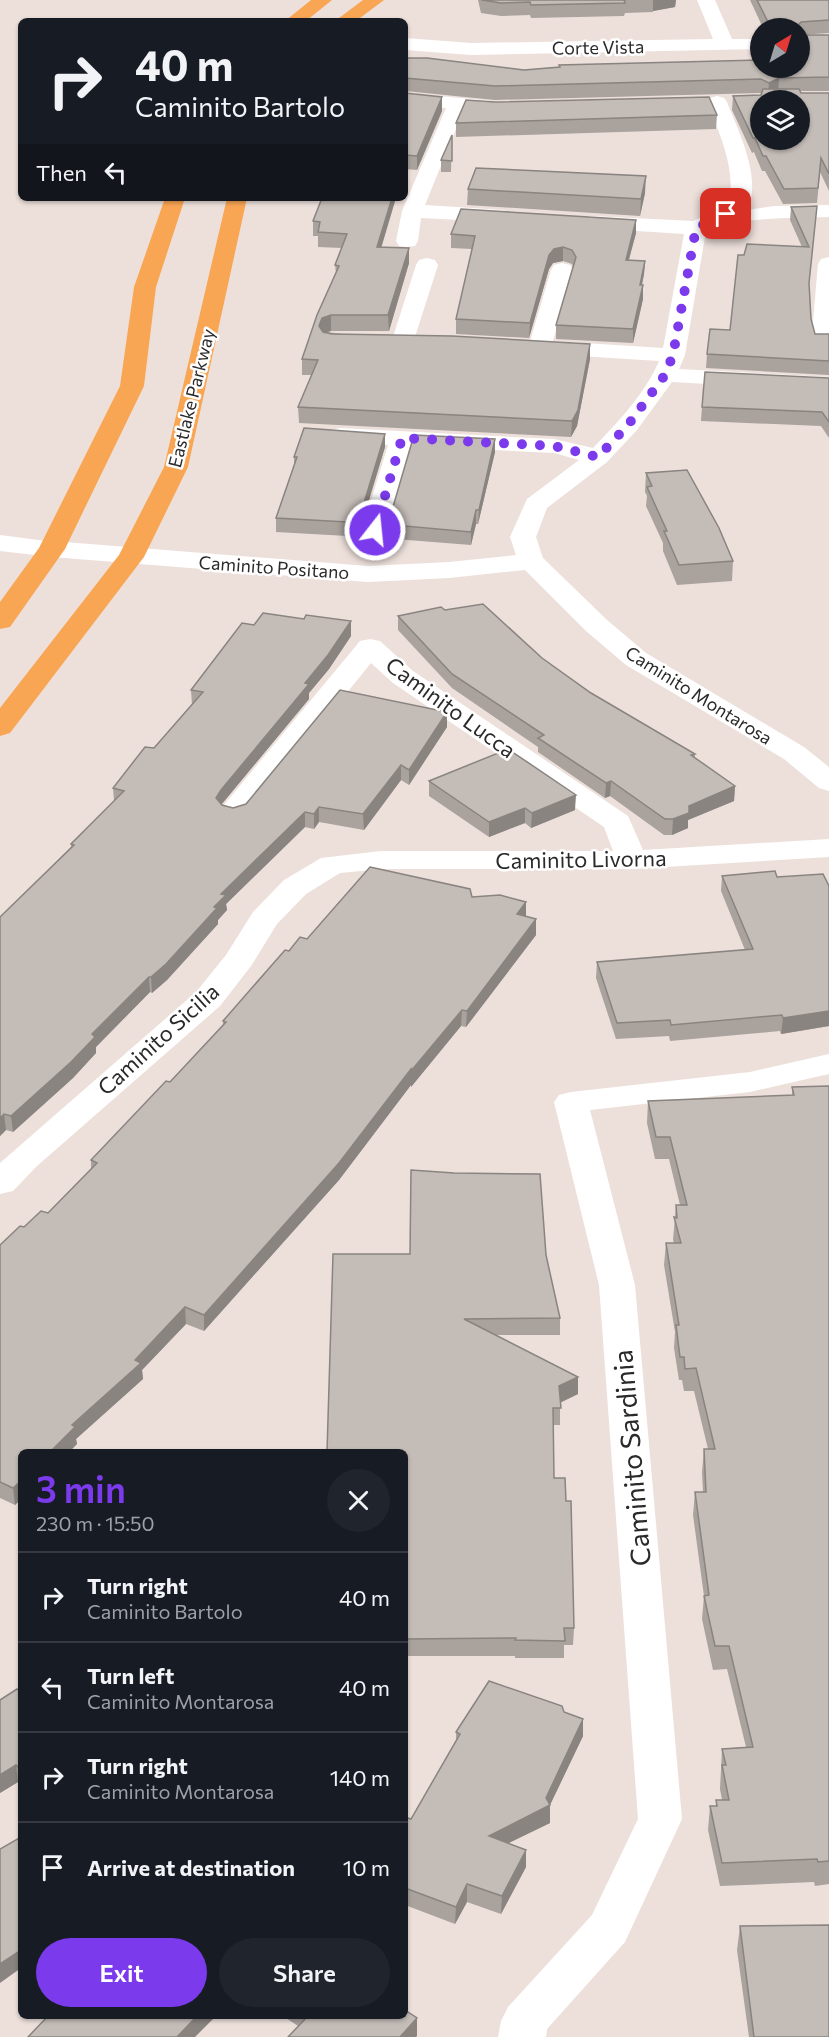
<!DOCTYPE html>
<meta charset="utf-8">
<style>
:root{--surface:#171b24;--page:#20242c;--text:#f1f3f6;--muted:#9ea1a6;--line:#363941;--accent:#7c3aed}
body{margin:0;font-family:Commissioner,sans-serif;background:var(--page);color:var(--text);height:100vh;display:flex;flex-direction:column;font-size:22px;white-space:nowrap}
*{box-sizing:border-box;margin:0}
p{font-size:20px;color:var(--muted)}
.icon{flex:none;width:33px;height:33px;fill:none;stroke:currentColor;stroke-width:2;stroke-linecap:round;stroke-linejoin:round}
.map{position:relative;flex:1;overflow:hidden}
.drawer{position:absolute;left:18px;top:1449px;width:390px;height:570px;display:flex;flex-direction:column;background:var(--surface);border-radius:9px;box-shadow:0 2px 4px #0004}
.drawer>*{flex:none}
.banner{position:absolute;left:18px;top:18px;width:390px;height:183px;border-radius:9px;box-shadow:0 2px 4px #0004;background:#171b24;color:var(--text);overflow:hidden}
.needle{width:39px;rotate:38deg}
.controls{position:absolute;left:750px;top:18px;display:grid;gap:12px}
.controls a{display:grid;place-items:center;width:60px;height:60px;border-radius:50%;background:var(--surface);box-shadow:0 2px 4px #0004;font-size:30px}
.pin{position:absolute;display:grid;place-items:center;width:51px;height:51px;color:#fff;margin:-26px;border-radius:12px;box-shadow:0 3px 9px #0006}
.me{position:absolute;width:66px;margin:-33px;rotate:16deg;stroke-linejoin:round;filter:drop-shadow(0 0 4px #0008)}
.turn{display:flex;align-items:center;gap:21px;height:126px;padding:0 18px;font-size:27px}
.turn .icon{width:78px;height:78px;stroke-width:2.5}
.turn b{display:block;font-size:42px;line-height:51px}
.then{display:flex;align-items:center;height:57px;padding:0 18px;background:#0003;gap:12px;font-size:22px}
.round{display:grid;place-items:center;flex:none;width:63px;height:63px;border-radius:32px;background:var(--page)}
.headline{display:flex;align-items:center;justify-content:space-between;height:102px;padding:0 18px}
h1{font-size:36px;font-weight:600;line-height:45px;color:var(--accent)}
.cta{display:flex;gap:12px;margin-top:auto;padding:12px 18px}
.cta a{flex:1;height:69px;border-radius:36px;background:var(--accent);color:#fff;font-size:24px;font-weight:600;line-height:69px;text-align:center}
.cta a+a{background:var(--page);color:var(--text)}
ul{padding:0;list-style:none}
li{display:flex;align-items:center;gap:18px;height:90px;padding:0 18px;border-top:2px solid var(--line)}
li div{flex:1}
li b{display:block;font-size:22px}
li em{font-style:normal}
.map>svg:first-child{display:block}
</style>
<div class="map">
<svg width="829" height="2037" viewBox="0 0 829 2037">
<rect width="100%" height="100%" fill="#ede0db"/>
<g fill="none" stroke-linecap="round" stroke-linejoin="round">
<g fill="#fff" fill-rule="evenodd">
<polygon points="697,0 715,0 732,39 760,39 760,49 471,55 405,50 405,38 471,43 713,39"/>
<polygon points="405,93 515,103 518,107 515,111 508,113 464,109 425,205 503,210 510,212 514,216 510,220 503,222 421,218 418,241 415,246 407,247 399,246 396,241 402,211 446,108 405,105"/>
<path d="M717,96l7,2 3,4c11,28 36,78 20,108l27,-4 55,-1v12c-33,1 -95,0 -123,14l-21,124 -6,14 150,8v14l-157,-9 -35,48 -30,32 -60,46 -11,29 7,21 63,61 40,34 158,94 25,20v24l-10,-3 -35,-29 -158,-94 -40,-34 -61,-61 -76,8 -81,4 -316,-25 -9,-2 -4,-6 4,-6 9,-2 316,25 81,-4 67,-7 -6,-18 17,-38 52,-39 -25,-7 -142,-7 -24,84 -4,5 -9,3 -9,-3 -4,-5 26,-85 -57,-5 -3,-5 3,-5 9,-2 214,11 39,9c24,-25 52,-54 66,-87l-127,-8 -4,-5 23,-78 3,-5 8,-2 8,2 3,5 -20,71 110,7 21,-114 -93,-6 -7,-2 -4,-4 4,-4 7,-2 102,5 36,-17c7,-36 -9,-69 -22,-102l3,-4z"/>
<polygon points="829,257 829,338 815,338 812,333 818,264 821,259"/>
<polygon points="427,258 435,260 438,265 414,340 411,345 403,347 395,345 392,340 416,265 419,260"/>
<polygon points="370,639 380,641 413,671 628,816 643,850 829,839 829,857 632,869 381,869 340,873 306,894 277,924 251,966 220,1006 37,1166 13,1191 0,1194 0,1163 196,992 226,955 253,912 284,880 321,858 381,851 613,851 604,827 393,683 371,663 245,818 234,821 223,818 219,812 223,806 360,641"/>
<polygon points="829,1054 829,1074 750,1092 590,1110 635,1285 682,1819 625,1942 547,2029 546,2037 498,2037 501,2021 508,2007 592,1915 638,1819 599,1285 554,1102 559,1095 571,1092 750,1072"/>
</g>
<polygon fill="#fff" fill-rule="evenodd" points="0,535 61,543 65,549 61,555 52,557 0,551"/>
<g fill="#f9a654" fill-rule="evenodd">
<polygon points="311,0 332,0 306,21 285,21"/>
<polygon points="363,0 384,0 356,21 335,21"/>
<polygon points="165,198 185,198 156,287 144,386 65,549 10,627 0,629 0,602 39,548 120,386 134,287"/>
<polygon points="227,198 247,198 188,467 144,557 10,733 0,736 0,708 119,555 164,467"/>
</g>
</g>
<g fill="#a9a29d">
<polygon points="478,0 676,0 675,7 653,11 653,12 625,13 624,16 531,18 530,15 501,16 481,13"/>
<polygon points="750,0 829,0 829,33 800,35 800,28 763,28"/>
<polygon points="829,35 829,91 800,91 801,93 829,93 829,191 820,172 817,203 783,204 765,171 762,171 754,152 752,153 732,110 733,96 761,95 762,94 760,93 495,100 405,91 405,58 524,70 559,67 559,65 800,68"/>
<polygon points="405,93 442,111 417,170 405,169"/>
<polygon points="495,102 717,115 716,129 456,137 456,123"/>
<polygon points="452,135 451,172 441,172 441,160"/>
<polygon points="468,189 645,193 640,216 467,205"/>
<polygon points="322,198 382,247 409,248 409,263 389,331 331,331 326,332 590,359 577,426 571,437 299,423 298,407 312,375 302,375 302,359 336,273 335,265 342,248 318,247 318,236 313,236 313,221"/>
<polygon points="817,206 809,285 811,319 815,334 829,334 829,375 706,368 707,354 730,330 744,255 802,247 790,220 791,207"/>
<polygon points="636,233 629,260 645,261 644,274 642,285 643,299 633,343 556,339 556,325 573,266 572,264 563,261 553,263 549,269 529,338 456,334 456,319 472,249 451,248 451,234"/>
<polygon points="829,378 829,438 821,426 701,421 702,407"/>
<polygon points="385,447 363,520 365,523 365,537 276,532 276,518 294,466 294,457"/>
<polygon points="495,452 478,524 476,524 471,545 382,538 382,524"/>
<polygon points="646,473 733,561 732,581 677,585 663,551 663,543 646,506 647,496 645,492"/>
<polygon points="445,610 542,658 591,693 695,754 695,758 735,786 734,801 688,820 688,828 672,835 664,835 610,796 605,798 538,752 538,747 452,688 398,630 398,616"/>
<polygon points="304,619 351,621 351,636 329,669 309,693 309,699 221,805 233,808 246,804 447,712 447,727 409,785 401,780 364,830 319,822 314,829 305,827 226,904 227,910 218,920 218,924 167,980 152,993 150,992 96,1047 96,1053 73,1078 13,1132 6,1130 0,1136 0,917 71,847 71,844 114,801 113,788 154,748 192,705 191,690 254,625"/>
<polygon points="429,781 575,810 531,828 525,823 489,837 429,796"/>
<polygon points="722,876 777,877 829,886 829,1026 781,1034 780,1031 670,1041 669,1036 616,1039 596,978 597,962 745,950 721,891"/>
<polygon points="472,897 526,902 526,917 536,935 466,1027 461,1026 411,1087 411,1085 339,1180 204,1331 186,1324 142,1370 143,1379 76,1439 77,1444 69,1452 21,1452 21,1499 15,1505 0,1498 0,1245 24,1227 48,1213 91,1169 91,1160 170,1082 223,1025 223,1021 289,951 307,939"/>
<polygon points="829,1086 829,1884 815,1886 814,1882 720,1886 708,1830 710,1806 716,1806 716,1800 722,1800 720,1789 722,1749 746,1747 727,1669 713,1670 702,1619 704,1596 693,1515 695,1492 703,1492 702,1472 704,1449 708,1449 694,1391 684,1391 682,1380 679,1380 674,1348 675,1332 664,1265 666,1243 674,1243 673,1240 676,1205 680,1205 669,1159 655,1159 647,1123 648,1101 792,1095 792,1087"/>
<polygon points="333,1254 546,1255 560,1318 560,1335 497,1335 578,1394 560,1403 560,1425 553,1425 554,1478 566,1501 574,1628 573,1645 564,1645 564,1658 515,1658 515,1656 405,1656 405,1452"/>
<polygon points="21,1692 21,1785 18,1782 0,1793"/>
<polygon points="564,1712 583,1736 550,1805 550,1823 509,1843 526,1850 526,1867 501,1914 467,1902 455,1924 405,1905 405,1817 411,1819 456,1740 456,1732"/>
<polygon points="740,1926 829,2037 749,2037 737,1950"/>
<polygon points="283,2016 405,2016 417,2018 417,2036 298,2026"/>
</g>
<g fill="#898480">
<polygon points="653,0 676,0 675,7 653,11"/>
<polygon points="779,78 778,92 768,97 769,83"/>
<polygon points="442,97 442,111 417,170 417,156"/>
<polygon points="646,176 645,193 640,216 641,199"/>
<polygon points="392,198 396,198 377,262 377,247"/>
<polygon points="636,220 636,233 625,273 626,260"/>
<polygon points="563,247 563,261 553,263 549,269 529,338 530,323 549,255 554,249"/>
<polygon points="409,248 409,263 389,331 388,315"/>
<polygon points="645,261 644,274 639,299 640,285"/>
<polygon points="643,285 643,299 633,343 633,329"/>
<polygon points="331,315 331,331 322,334 319,326 322,318"/>
<polygon points="590,344 590,359 577,426 571,437 572,421"/>
<polygon points="385,434 385,447 362,523 360,516"/>
<polygon points="495,439 495,452 478,524 479,510"/>
<polygon points="476,510 476,524 471,545 471,532"/>
<polygon points="351,621 351,636 329,669 309,693 309,699 221,805 216,798 221,790 305,683"/>
<polygon points="447,712 447,727 409,785 409,770"/>
<polygon points="401,765 401,780 364,830 363,814"/>
<polygon points="611,781 610,796 605,798 606,783"/>
<polygon points="735,786 734,801 688,820 688,828 672,835 673,819 689,806"/>
<polygon points="576,795 575,810 531,828 532,813"/>
<polygon points="319,807 319,822 314,829 314,814"/>
<polygon points="525,808 525,823 489,837 489,822"/>
<polygon points="305,812 305,827 226,904 227,910 218,920 218,924 167,980 152,993 151,977 214,907 221,894"/>
<polygon points="526,902 526,917 517,914"/>
<polygon points="536,919 536,935 466,1027 467,1011"/>
<polygon points="149,977 150,992 96,1047 96,1053 73,1078 13,1132 11,1116"/>
<polygon points="462,1010 461,1026 411,1087 411,1085 339,1180 204,1331 204,1315"/>
<polygon points="829,1011 829,1026 781,1034 783,1018"/>
<polygon points="4,1114 6,1130 0,1136 0,1118"/>
<polygon points="185,1307 186,1324 142,1370 143,1379 76,1439 77,1444 69,1452 50,1452 72,1425"/>
<polygon points="578,1377 578,1394 559,1403 559,1386"/>
<polygon points="21,1481 21,1499 15,1505 13,1488"/>
<polygon points="583,1719 583,1736 550,1805 550,1823 488,1853 489,1836 546,1798"/>
<polygon points="16,1765 18,1782 0,1793 0,1775"/>
<polygon points="526,1850 526,1867 501,1914 502,1896"/>
<polygon points="467,1884 467,1902 455,1924 456,1907"/>
<polygon points="21,1950 21,1968 0,1983 0,1964"/>
<polygon points="197,2016 216,2016 195,2037 177,2037"/>
<polygon points="417,2018 417,2036 416,2037 400,2037"/>
</g>
<g fill="#c4bcb7" stroke="#898480" stroke-width="1.5" fill-rule="evenodd">
<polygon points="482,0 481,0 626,0 624,0 625,3 531,5 530,2 501,3"/>
<polygon points="757,0 829,0 829,20 801,22 799,24 799,28 771,28"/>
<polygon points="800,35 829,35 829,77 779,78 769,83 761,79 495,86 405,78 405,58 427,58 524,70 560,67 559,65 760,60 760,68 800,68"/>
<path d="M763,89h36l2,4h28v81l-8,-16 -3,30 -34,1 -18,-33h-3l-8,-18h-2l-20,-42 28,-1zM760,100h40v40h-40z"/>
<polygon points="405,93 442,97 417,156 405,155"/>
<polygon points="709,97 717,115 456,123 466,100 495,102"/>
<polygon points="452,135 452,161 441,160"/>
<polygon points="476,168 646,176 641,199 468,189"/>
<polygon points="322,198 392,198 377,247 409,248 388,315 331,315 322,318 319,326 323,332 332,334 452,336 590,344 578,410 572,421 298,407 318,360 302,359 317,315 339,266 335,265 347,234 318,232 320,222 313,221"/>
<polygon points="817,206 809,283 811,319 815,334 829,334 829,361 707,354 710,329 730,330 738,255 744,255 747,244 809,247 791,207"/>
<polygon points="461,209 636,220 626,260 645,261 640,285 643,285 633,329 556,325 576,257 572,250 563,247 554,249 549,255 530,323 456,319 475,236 451,234"/>
<polygon points="705,372 829,378 829,422 822,412 702,407"/>
<polygon points="304,428 385,434 360,516 365,523 276,518 297,457 294,457"/>
<polygon points="414,435 495,439 479,510 476,510 471,532 382,524 390,517"/>
<polygon points="687,470 719,528 733,561 679,565 664,531 667,531 647,487 652,486 646,473"/>
<polygon points="483,604 542,658 591,693 695,754 691,755 735,786 689,806 689,813 673,819 665,819 611,781 606,783 538,738 544,735 452,674 398,616 441,607 445,610"/>
<polygon points="263,613 304,619 306,615 351,621 328,655 305,683 309,684 221,790 216,798 222,805 233,808 246,804 340,690 447,712 409,770 401,765 363,814 319,807 314,814 305,812 221,894 226,895 214,907 217,908 166,964 151,977 149,977 92,1034 95,1037 71,1062 11,1116 4,1114 0,1118 0,917 74,845 71,844 124,791 113,788 145,747 154,748 203,692 191,690 242,623 254,625"/>
<polygon points="508,749 576,795 532,813 525,808 489,822 429,781"/>
<polygon points="370,867 470,889 472,897 500,895 526,902 517,914 536,919 467,1011 462,1010 411,1071 411,1069 339,1163 204,1315 185,1307 135,1360 141,1363 72,1425 75,1427 50,1452 21,1452 21,1481 13,1488 0,1482 0,1245 20,1226 24,1227 41,1211 48,1213 97,1163 91,1160 166,1081 170,1082 226,1022 223,1021 285,950 289,951 300,937 307,939"/>
<polygon points="775,871 777,877 823,874 829,886 829,1011 783,1018 782,1015 671,1025 670,1020 617,1023 597,962 753,949 722,876"/>
<polygon points="829,1086 829,1861 818,1862 817,1859 722,1863 710,1806 717,1806 716,1800 729,1800 722,1765 726,1765 722,1749 753,1747 729,1646 715,1646 704,1596 709,1595 695,1492 706,1492 704,1449 715,1449 696,1368 685,1369 684,1357 680,1357 676,1325 679,1325 666,1243 681,1243 674,1217 677,1218 676,1205 687,1205 670,1137 656,1137 648,1101 794,1095 792,1087"/>
<polygon points="411,1170 454,1173 540,1174 546,1255 560,1318 464,1319 578,1377 559,1386 561,1408 553,1408 554,1478 565,1478 566,1501 571,1501 574,1628 564,1628 565,1641 515,1640 516,1638 405,1639 405,1452 327,1452 333,1254 410,1254"/>
<polygon points="489,1681 562,1706 564,1712 583,1719 546,1798 550,1805 489,1836 526,1850 502,1896 467,1884 456,1907 405,1888 405,1817 411,1819 460,1734 456,1732"/>
<polygon points="17,1689 21,1692 21,1770 16,1765 0,1775 0,1700"/>
<polygon points="21,1837 21,1950 0,1964 0,1849"/>
<polygon points="829,1925 829,2037 754,2037 740,1926"/>
<polygon points="405,2010 417,2018 400,2037 288,2037 308,2016 405,2016"/>
<polygon points="48,2016 197,2016 177,2037 28,2037"/>
</g>
<g fill="none" stroke-linecap="round" stroke-linejoin="round">
<polyline stroke="#7c3aed" stroke-width="10" stroke-dasharray="0 18" points="375,530 402,438 554,446 598,457 628,425 665,375 673,355 696,228 726,214"/>
</g>
<g text-anchor="middle" dominant-baseline="central" stroke-width="5" stroke-linejoin="round" paint-order="stroke">
<g font-size="18" fill="#2a2a2a" stroke="#fff">
<text transform="translate(598 47) rotate(-1)">Corte Vista</text>
<text transform="translate(191 398) rotate(-76)">Eastlake Parkway</text>
<text transform="translate(274 567) rotate(4)">Caminito Positano</text>
<text transform="translate(699 695) rotate(32)">Caminito Montarosa</text>
</g>
<g font-size="22" fill="#2a2a2a" stroke="#fff">
<text transform="translate(451 707) rotate(36)">Caminito Lucca</text>
<text transform="translate(581 859) rotate(-1)">Caminito Livorna</text>
<text transform="translate(158 1039) rotate(-42)">Caminito Sicilia</text>
</g>
<g font-size="27" fill="#2a2a2a" stroke="#fff">
<text transform="translate(631 1458) rotate(-95)">Caminito Sardinia</text>
</g>
</g>
</svg>
<div class="controls">
<a><svg class="needle" viewBox="-14 -14 28 28"><path d="M0-13l5 13h-10z" fill="#e53935"/><path d="M0 13l5-13h-10z" fill="#9ea1a6"/></svg></a>
<a><svg class="icon" aria-label="layers" viewBox="0 0 24 24"><path d="M12 4l9 5-9 5-9-5zM3 14l9 5 9-5"/></svg></a>
</div>
<div class="pin" style="left:726px;top:214px;background:#d93025"><svg class="icon" aria-label="arrive" viewBox="0 0 24 24"><path d="M6 21V4h12l-3 4 3 4H6"/></svg></div>
<svg class="me" style="left:375px;top:530px" viewBox="-20 -20 40 40"><circle r="17" fill="#7c3aed" stroke="#fff" stroke-width="3"/><path d="M0-11L8 9 0 5-8 9z" fill="#fff"/></svg>
<div class="banner">
<div class="turn"><svg class="icon" aria-label="right" viewBox="0 0 24 24"><path d="M7 20v-9h11M14 6l5 5-5 5"/></svg><div><b>40 m</b>Caminito Bartolo</div></div>
<div class="then">Then<svg class="icon" aria-label="left" viewBox="0 0 24 24"><path d="M17 20v-9H6M10 6l-5 5 5 5"/></svg></div>
</div>
<section class="drawer">
<div class="headline"><div><h1>3 min</h1><p>230 m · 15:50</p></div><a class="round"><svg class="icon" aria-label="close" viewBox="0 0 24 24"><path d="M6 6l12 12M18 6L6 18"/></svg></a></div>
<ul>
<li><svg class="icon" aria-label="right" viewBox="0 0 24 24"><path d="M7 20v-9h11M14 6l5 5-5 5"/></svg><div><b>Turn right</b><p>Caminito Bartolo</p></div><em>40 m</em></li>
<li><svg class="icon" aria-label="left" viewBox="0 0 24 24"><path d="M17 20v-9H6M10 6l-5 5 5 5"/></svg><div><b>Turn left</b><p>Caminito Montarosa</p></div><em>40 m</em></li>
<li><svg class="icon" aria-label="right" viewBox="0 0 24 24"><path d="M7 20v-9h11M14 6l5 5-5 5"/></svg><div><b>Turn right</b><p>Caminito Montarosa</p></div><em>140 m</em></li>
<li><svg class="icon" aria-label="arrive" viewBox="0 0 24 24"><path d="M6 21V4h12l-3 4 3 4H6"/></svg><div><b>Arrive at destination</b></div><em>10 m</em></li>
</ul>
<div class="cta"><a>Exit</a><a>Share</a></div>
</section>
</div>
